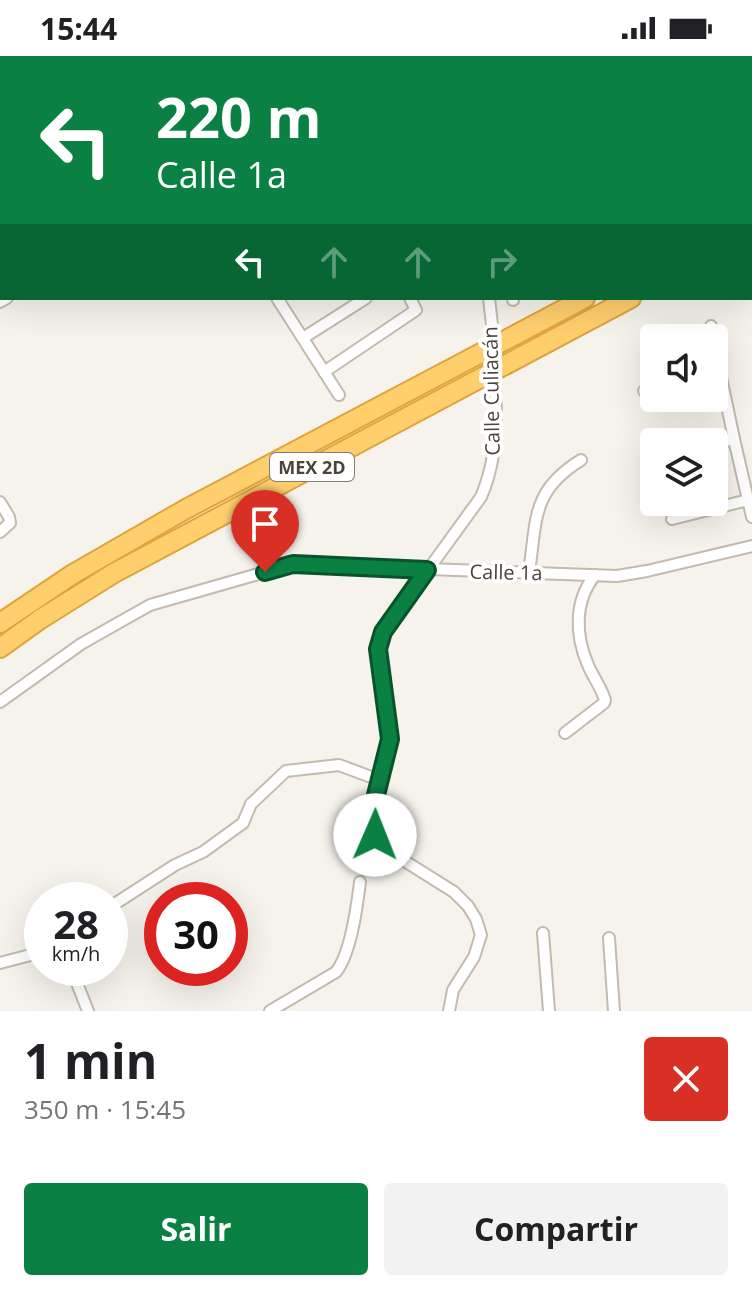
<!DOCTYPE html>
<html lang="es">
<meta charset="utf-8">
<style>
:root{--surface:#fff;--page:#f2f2f2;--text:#202124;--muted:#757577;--accent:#0b8043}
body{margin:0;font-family:"Open Sans",sans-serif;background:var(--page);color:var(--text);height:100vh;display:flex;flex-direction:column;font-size:30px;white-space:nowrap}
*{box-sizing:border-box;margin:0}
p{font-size:26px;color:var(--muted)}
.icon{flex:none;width:44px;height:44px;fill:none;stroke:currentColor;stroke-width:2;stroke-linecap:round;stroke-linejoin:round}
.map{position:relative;height:955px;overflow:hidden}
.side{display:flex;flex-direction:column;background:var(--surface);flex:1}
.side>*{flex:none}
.guide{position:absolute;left:0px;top:0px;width:752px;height:244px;box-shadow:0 8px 32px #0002;background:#0b8043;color:#fff;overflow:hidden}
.tools{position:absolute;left:640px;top:268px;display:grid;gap:16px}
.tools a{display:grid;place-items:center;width:88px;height:88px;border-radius:8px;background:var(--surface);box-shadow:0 8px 32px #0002;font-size:40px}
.speed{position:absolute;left:24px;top:826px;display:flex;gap:16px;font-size:40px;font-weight:700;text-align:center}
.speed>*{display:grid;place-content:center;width:104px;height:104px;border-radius:50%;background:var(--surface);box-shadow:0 8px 32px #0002;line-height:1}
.speed small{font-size:20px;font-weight:400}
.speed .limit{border:12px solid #d22;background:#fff;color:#111}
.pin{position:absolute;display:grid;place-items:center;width:68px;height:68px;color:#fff;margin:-82px -34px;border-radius:50% 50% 50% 0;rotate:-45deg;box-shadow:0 0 8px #0007}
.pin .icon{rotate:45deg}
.me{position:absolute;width:88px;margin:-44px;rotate:1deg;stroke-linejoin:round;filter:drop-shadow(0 0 6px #0008)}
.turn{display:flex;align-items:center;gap:28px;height:168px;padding:0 24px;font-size:36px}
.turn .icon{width:104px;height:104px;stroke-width:2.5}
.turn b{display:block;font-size:56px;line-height:68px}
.lanes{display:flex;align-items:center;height:76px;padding:0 24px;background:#0003;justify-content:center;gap:40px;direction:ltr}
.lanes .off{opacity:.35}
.round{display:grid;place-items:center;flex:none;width:84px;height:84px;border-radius:8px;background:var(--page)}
.headline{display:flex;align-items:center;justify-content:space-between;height:136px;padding:0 24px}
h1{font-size:48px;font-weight:700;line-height:60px}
.button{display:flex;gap:16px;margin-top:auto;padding:16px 24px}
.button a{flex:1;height:92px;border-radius:8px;background:var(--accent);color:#fff;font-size:32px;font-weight:700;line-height:92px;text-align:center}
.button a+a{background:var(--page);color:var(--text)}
.status{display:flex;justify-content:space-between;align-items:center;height:56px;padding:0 40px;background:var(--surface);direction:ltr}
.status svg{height:22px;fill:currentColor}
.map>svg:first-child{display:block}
</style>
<div class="status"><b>15:44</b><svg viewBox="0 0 49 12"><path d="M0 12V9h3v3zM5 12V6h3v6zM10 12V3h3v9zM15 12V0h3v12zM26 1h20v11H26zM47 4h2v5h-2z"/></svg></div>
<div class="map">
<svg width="752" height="955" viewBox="0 0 752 955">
<rect width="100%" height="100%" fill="#f6f3ec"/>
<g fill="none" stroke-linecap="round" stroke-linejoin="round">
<defs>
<g id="minor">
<polyline points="123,0 124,2"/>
<polyline points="338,0 340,2"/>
<polyline points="554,0 555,2"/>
<polyline points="24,2 27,0"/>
<polyline points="152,2 155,0"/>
<polyline points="272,2 275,0"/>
<polyline points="375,2 377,0"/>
<polyline points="0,20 2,18"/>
<polyline points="0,96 2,95"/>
<polyline points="0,172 2,171"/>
<polyline points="0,181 2,184"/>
<polyline points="277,242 339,339"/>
<polyline points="489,242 492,269"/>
<polyline points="513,242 513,244"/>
<polyline points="0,246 7,242"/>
<polyline points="711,270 713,282"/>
<polyline points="303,282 366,242"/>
<polyline points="714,288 734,383 752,461"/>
<polyline points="324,316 416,254 410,242"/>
<polyline points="644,335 654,333"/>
<polyline points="714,388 734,383"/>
<polyline points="0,446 9,461 10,467 0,476"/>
<polyline points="672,463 748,444"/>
<path d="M529,516c8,-53 2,-81 52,-112"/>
<polyline points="0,646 81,588 150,549 293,508 617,520 647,515 752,490"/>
<path d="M565,677l39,-30 1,-3c-4,-13 -12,-23 -17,-35 -13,-30 -14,-64 7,-90"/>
<polyline points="110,851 175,809 203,796 243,767 251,748 286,715 339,709 379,724"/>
<polyline points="543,877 549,955"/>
<polyline points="609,882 614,955"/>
<polyline points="0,907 42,896"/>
<polyline points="71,912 88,955"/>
<path d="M270,955l66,-39c15,-19 21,-65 24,-90"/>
<path d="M449,955l4,-21 21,-33 7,-22 -5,-16 -8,-13 -14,-14 -70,-44 -9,-13 -5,-16 20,-80 -12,-90 5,-17 98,-135c12,-28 15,-55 15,-86"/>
</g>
<g id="motorway">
<polyline points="750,131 752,129"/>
<polyline points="750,150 752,148"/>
<polyline points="750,174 752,173"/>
<polyline points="0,567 73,518 186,453 585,242"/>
<polyline points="0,592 39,564 114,517 631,242"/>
</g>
</defs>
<use href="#minor" stroke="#c2bbae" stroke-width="14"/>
<use href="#motorway" stroke="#e0a43c" stroke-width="22"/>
<use href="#minor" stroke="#fff" stroke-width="10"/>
<use href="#motorway" stroke="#ffcf6e" stroke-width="18"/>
<defs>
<polyline id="minor-bridge" points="492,269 496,355"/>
</defs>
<use href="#minor-bridge" stroke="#c2bbae" stroke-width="14" stroke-linecap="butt"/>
<use href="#minor-bridge" stroke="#fff" stroke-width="10"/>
</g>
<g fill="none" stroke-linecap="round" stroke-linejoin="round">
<defs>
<polyline id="route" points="265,516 293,508 427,514 383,576 378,593 390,683 370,763 375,779"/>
</defs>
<use href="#route" stroke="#07532c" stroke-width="20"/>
<use href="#route" stroke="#0b8043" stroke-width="14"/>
</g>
<g text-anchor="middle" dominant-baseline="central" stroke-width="8" stroke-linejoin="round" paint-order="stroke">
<rect fill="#fff" stroke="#817c74" stroke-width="2" x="270" y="397" width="84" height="28" rx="6"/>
<g font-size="18" font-weight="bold" fill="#4b4439">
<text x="312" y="411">MEX 2D</text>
</g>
<g font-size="20" fill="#4b4439" stroke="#fff">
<text transform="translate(491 335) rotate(-91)">Calle Culiacán</text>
<text transform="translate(506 516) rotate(1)">Calle 1a</text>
</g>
</g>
</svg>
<div class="tools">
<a><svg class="icon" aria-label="sound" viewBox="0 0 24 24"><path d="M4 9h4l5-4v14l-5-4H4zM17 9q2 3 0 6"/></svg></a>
<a><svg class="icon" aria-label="layers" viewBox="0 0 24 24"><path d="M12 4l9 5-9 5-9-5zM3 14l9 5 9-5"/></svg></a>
</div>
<div class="speed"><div>28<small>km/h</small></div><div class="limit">30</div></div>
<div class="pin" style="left:265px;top:516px;background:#d93025"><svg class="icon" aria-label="arrive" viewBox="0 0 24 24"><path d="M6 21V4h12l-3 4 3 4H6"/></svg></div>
<svg class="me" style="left:375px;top:779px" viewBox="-20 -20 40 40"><circle r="19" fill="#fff"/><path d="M0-13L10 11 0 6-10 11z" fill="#0b8043"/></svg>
<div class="guide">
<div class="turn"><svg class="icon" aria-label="left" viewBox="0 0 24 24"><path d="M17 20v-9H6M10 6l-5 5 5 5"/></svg><div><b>220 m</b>Calle 1a</div></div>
<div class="lanes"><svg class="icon" aria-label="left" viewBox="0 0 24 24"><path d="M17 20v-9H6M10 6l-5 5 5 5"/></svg><svg class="icon off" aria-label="ahead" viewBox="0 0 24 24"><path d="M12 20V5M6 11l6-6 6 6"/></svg><svg class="icon off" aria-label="ahead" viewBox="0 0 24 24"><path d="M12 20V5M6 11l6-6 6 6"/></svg><svg class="icon off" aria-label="right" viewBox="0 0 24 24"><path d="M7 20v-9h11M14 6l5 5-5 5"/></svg></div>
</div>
</div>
<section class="side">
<div class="headline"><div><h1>1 min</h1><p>350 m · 15:45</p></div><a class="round" style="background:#d93025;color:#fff"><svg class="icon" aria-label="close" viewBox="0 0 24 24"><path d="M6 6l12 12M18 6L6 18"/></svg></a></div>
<div class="button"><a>Salir</a><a>Compartir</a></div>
</section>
